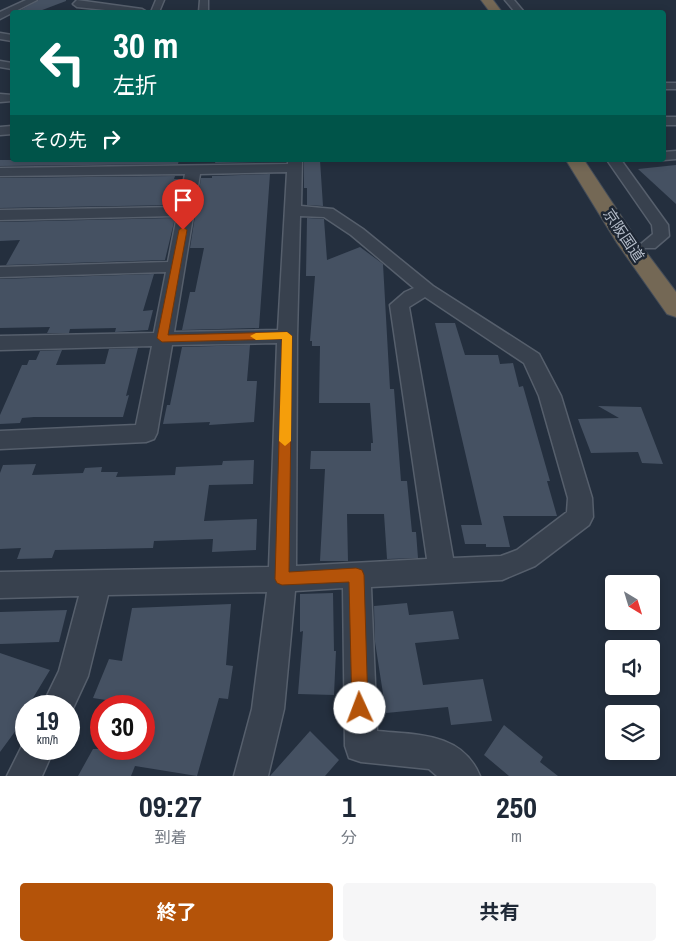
<!DOCTYPE html>
<html lang="ja">
<meta charset="utf-8">
<style>
:root{--surface:#fff;--page:#f6f6f7;--text:#1f2937;--muted:#747a83;--accent:#b45309}
body{margin:0;font-family:"Archivo Narrow","Noto Sans JP",sans-serif;background:var(--page);color:var(--text);height:100vh;display:flex;flex-direction:column;font-size:19px;white-space:nowrap}
*{box-sizing:border-box;margin:0}
p{font-size:16px;color:var(--muted)}
.icon{flex:none;width:28px;height:28px;fill:none;stroke:currentColor;stroke-width:2;stroke-linecap:round;stroke-linejoin:round}
.map{position:relative;height:776px;overflow:hidden}
.details{display:flex;flex-direction:column;background:var(--surface);flex:1}
.details>*{flex:none}
.top-card{position:absolute;left:10px;top:10px;width:656px;height:152px;border-radius:5px;box-shadow:0 2px 8px #0003;background:#00695c;color:#fff;overflow:hidden}
.needle{width:32px;rotate:142deg}
.controls{position:absolute;left:605px;top:575px;display:grid;gap:10px}
.controls a{display:grid;place-items:center;width:55px;height:55px;border-radius:5px;background:var(--surface);box-shadow:0 2px 8px #0003;font-size:25px}
.speed{position:absolute;left:15px;top:695px;display:flex;gap:10px;font-size:25px;font-weight:700;text-align:center}
.speed>*{display:grid;place-content:center;width:65px;height:65px;border-radius:50%;background:var(--surface);box-shadow:0 2px 8px #0003;line-height:1}
.speed small{font-size:12px;font-weight:400}
.speed .limit{border:8px solid #d22;background:#fff;color:#111}
.pin{position:absolute;display:grid;place-items:center;width:42px;height:42px;color:#fff;margin:-51px -21px;border-radius:50% 50% 50% 0;rotate:-45deg;box-shadow:0 0 5px #0007}
.pin .icon{rotate:45deg}
.me{position:absolute;width:55px;margin:-28px;rotate:358deg;stroke-linejoin:round;filter:drop-shadow(0 0 4px #0008)}
.turn{display:flex;align-items:center;gap:18px;height:105px;padding:0 20px;font-size:22px}
.turn .icon{width:65px;height:65px;stroke-width:2.5}
.turn b{display:block;font-size:35px;line-height:42px}
.then{display:flex;align-items:center;height:48px;padding:0 20px;background:#0003;gap:10px;font-size:19px}
.eta{display:flex;justify-content:space-evenly;align-items:center;height:85px;text-align:center}
.eta b{font-size:30px;font-weight:700;line-height:35px}
.cta{display:flex;gap:10px;margin-top:auto;padding:10px 20px}
.cta a{flex:1;height:58px;border-radius:5px;background:var(--accent);color:#fff;font-size:20px;font-weight:700;line-height:58px;text-align:center}
.cta a+a{background:var(--page);color:var(--text)}
.map>svg:first-child{display:block}
</style>
<div class="map">
<svg width="676" height="776" viewBox="0 0 676 776">
<rect width="100%" height="100%" fill="#242f3e"/>
<g fill="#455162">
<polygon points="39,0 66,0 66,1 37,12 17,12"/>
<polygon points="0,160 179,160 178,164 0,166"/>
<polygon points="216,160 271,160 271,162 215,163"/>
<polygon points="304,160 320,160 323,206 307,205 307,188 304,188"/>
<polygon points="676,165 676,204 638,169"/>
<polygon points="270,174 259,328 182,330 190,292 195,292 204,248 190,248 201,178 212,178 212,176"/>
<polygon points="175,176 174,179 182,179 177,205 0,208 0,178"/>
<polygon points="175,218 165,260 6,265 20,240 0,241 0,222"/>
<polygon points="307,218 324,219 327,260 360,247 383,264 390,389 394,389 401,481 407,481 412,532 416,532 418,558 387,559 384,514 347,514 348,561 320,561 325,469 310,469 311,451 371,451 371,443 373,443 370,403 319,403 320,346 312,346 312,341 310,341 315,276 306,276"/>
<polygon points="154,274 143,311 153,310 148,330 115,332 116,328 70,329 69,333 47,333 50,327 0,328 0,279"/>
<polygon points="435,323 455,323 465,355 498,355 500,364 513,363 519,387 523,386 550,481 547,481 557,516 503,516 510,547 486,547 486,544 465,544 461,525 482,525"/>
<polygon points="250,345 247,381 257,381 254,422 209,425 210,422 163,424 167,405 170,405 182,347"/>
<polygon points="138,348 126,396 129,395 123,417 34,417 22,418 20,423 0,424 0,415 22,365 27,365 29,360 36,360 40,351 62,350 56,365 105,364 109,349"/>
<polygon points="598,406 641,407 663,464 642,463 638,452 591,453 578,419 619,418"/>
<polygon points="254,460 253,484 209,485 204,521 257,519 256,550 212,552 213,539 154,541 153,548 55,550 52,558 17,559 21,548 0,549 0,473 3,465 36,464 32,475 83,473 85,468 102,467 101,472 118,472 116,477 175,475 176,467 222,465 223,461"/>
<polygon points="333,593 334,651 336,651 334,695 298,694 303,631 300,632 300,594"/>
<polygon points="407,603 409,615 453,611 459,639 415,643 423,685 483,679 492,721 451,725 448,707 386,713 375,642 374,606"/>
<polygon points="231,604 226,665 233,666 228,699 219,698 197,776 135,766 131,776 78,776 93,749 144,749 144,706 93,698 109,659 122,661 132,608"/>
<polygon points="67,610 59,642 0,644 0,612"/>
<polygon points="0,653 50,670 19,721 22,722 0,752"/>
<polygon points="504,725 543,757 540,762 558,776 509,776 484,755"/>
<polygon points="310,731 339,760 325,776 270,776"/>
</g>
<g fill="none" stroke-linecap="round" stroke-linejoin="round">
<defs>
<g id="minor">
<polygon points="26,0 37,0 0,19 0,12"/>
<polygon points="77,0 142,9 147,12 124,12 77,7 73,4"/>
<polygon points="156,0 164,0 159,12 151,12"/>
<polygon points="200,0 208,0 208,12 199,12"/>
<polygon points="505,0 514,0 524,12 515,12"/>
<polygon points="0,33 12,35 12,41 0,39"/>
<polygon points="0,61 12,63 12,69 0,67"/>
<rect x="664" y="83" width="12" height="6"/>
<polygon points="0,94 12,95 12,101 0,102"/>
<rect x="664" y="117" width="12" height="8"/>
<polygon points="12,126 12,134 0,135 0,127"/>
<polygon points="676,151 676,159 664,160 663,160 664,152"/>
<path d="M288,160h14l-1,46 32,3 30,20 70,57 106,68 22,42 31,102 1,19 -4,8 -54,41 -33,14 -131,7 6,144c40,4 85,1 103,45h-43l-8,-7 -68,-7 -12,-4 -4,-12 -2,-158 -48,3 -11,118 -16,67h-34l18,-67 15,-117 -159,3 -20,81 -19,41v-11h-27l17,-35 20,-75 -79,2v-26l269,-5 8,-224 -105,2 -15,88 -3,6 -8,3 -146,7v-18l136,-6 16,-79 -152,4v-14l154,-3 12,-61 -166,5v-10l168,-5 9,-46 -177,4v-10l179,-3 6,-33 -185,2v-8l288,-4zM287,172l-9,158 -104,2 26,-158zM300,216l24,1 27,18 63,53 -9,4 -15,13 37,254 -131,7 1,-230zM425,297l99,66 15,33 29,102 -1,14 -50,38 -16,6 -48,2 -44,-251z"/>
<polygon points="607,160 621,160 668,225 669,236 655,248 643,248 641,244 653,234 652,225"/>
<polygon points="26,738 26,749 54,749 42,776 7,776"/>
</g>
<g id="highway">
<polygon points="481,0 493,0 502,12 490,12"/>
<polygon points="566,160 584,160 637,240 676,292 676,317 667,314 617,243"/>
</g>
</defs>
<use href="#minor" stroke="#565f6c" stroke-width="3"/>
<use href="#highway" stroke="#434c59" stroke-width="2"/>
<use href="#minor" fill="#38414e" fill-rule="evenodd"/>
<use href="#highway" fill="#746855" fill-rule="evenodd"/>
</g>
<polygon fill="#b45309" stroke="#753606" points="183,227 187,230 168,335 287,332 292,336 289,572 356,568 362,570 364,575 368,708 366,714 360,716 354,714 352,708 349,582 282,585 277,583 275,579 282,339 162,342 157,338 179,230"/>
<polygon fill="#f59e0b" points="287,332 292,336 291,441 285,446 279,441 282,339 256,340 250,336 256,333"/>
<g text-anchor="middle" dominant-baseline="central" stroke-width="5" stroke-linejoin="round" paint-order="stroke">
<g font-size="15" fill="#b4bcc9" stroke="#1d2633">
<text transform="translate(624 235) rotate(56)">京阪国道</text>
</g>
</g>
</svg>
<div class="controls">
<a><svg class="needle" viewBox="-14 -14 28 28"><path d="M0-13l5 13h-10z" fill="#e53935"/><path d="M0 13l5-13h-10z" fill="#747a83"/></svg></a>
<a><svg class="icon" aria-label="sound" viewBox="0 0 24 24"><path d="M4 9h4l5-4v14l-5-4H4zM17 9q2 3 0 6"/></svg></a>
<a><svg class="icon" aria-label="layers" viewBox="0 0 24 24"><path d="M12 4l9 5-9 5-9-5zM3 14l9 5 9-5"/></svg></a>
</div>
<div class="speed"><div>19<small>km/h</small></div><div class="limit">30</div></div>
<div class="pin" style="left:183px;top:230px;background:#d93025"><svg class="icon" aria-label="arrive" viewBox="0 0 24 24"><path d="M6 21V4h12l-3 4 3 4H6"/></svg></div>
<svg class="me" style="left:360px;top:708px" viewBox="-20 -20 40 40"><circle r="19" fill="#fff"/><path d="M0-13L10 11 0 6-10 11z" fill="#b45309"/></svg>
<div class="top-card">
<div class="turn"><svg class="icon" aria-label="left" viewBox="0 0 24 24"><path d="M17 20v-9H6M10 6l-5 5 5 5"/></svg><div><b>30 m</b>左折</div></div>
<div class="then">その先<svg class="icon" aria-label="right" viewBox="0 0 24 24"><path d="M7 20v-9h11M14 6l5 5-5 5"/></svg></div>
</div>
</div>
<section class="details">
<div class="eta">
<div><b>09:27</b><p>到着</p></div>
<div><b>1</b><p>分</p></div>
<div><b>250</b><p>m</p></div>
</div>
<div class="cta"><a>終了</a><a>共有</a></div>
</section>
